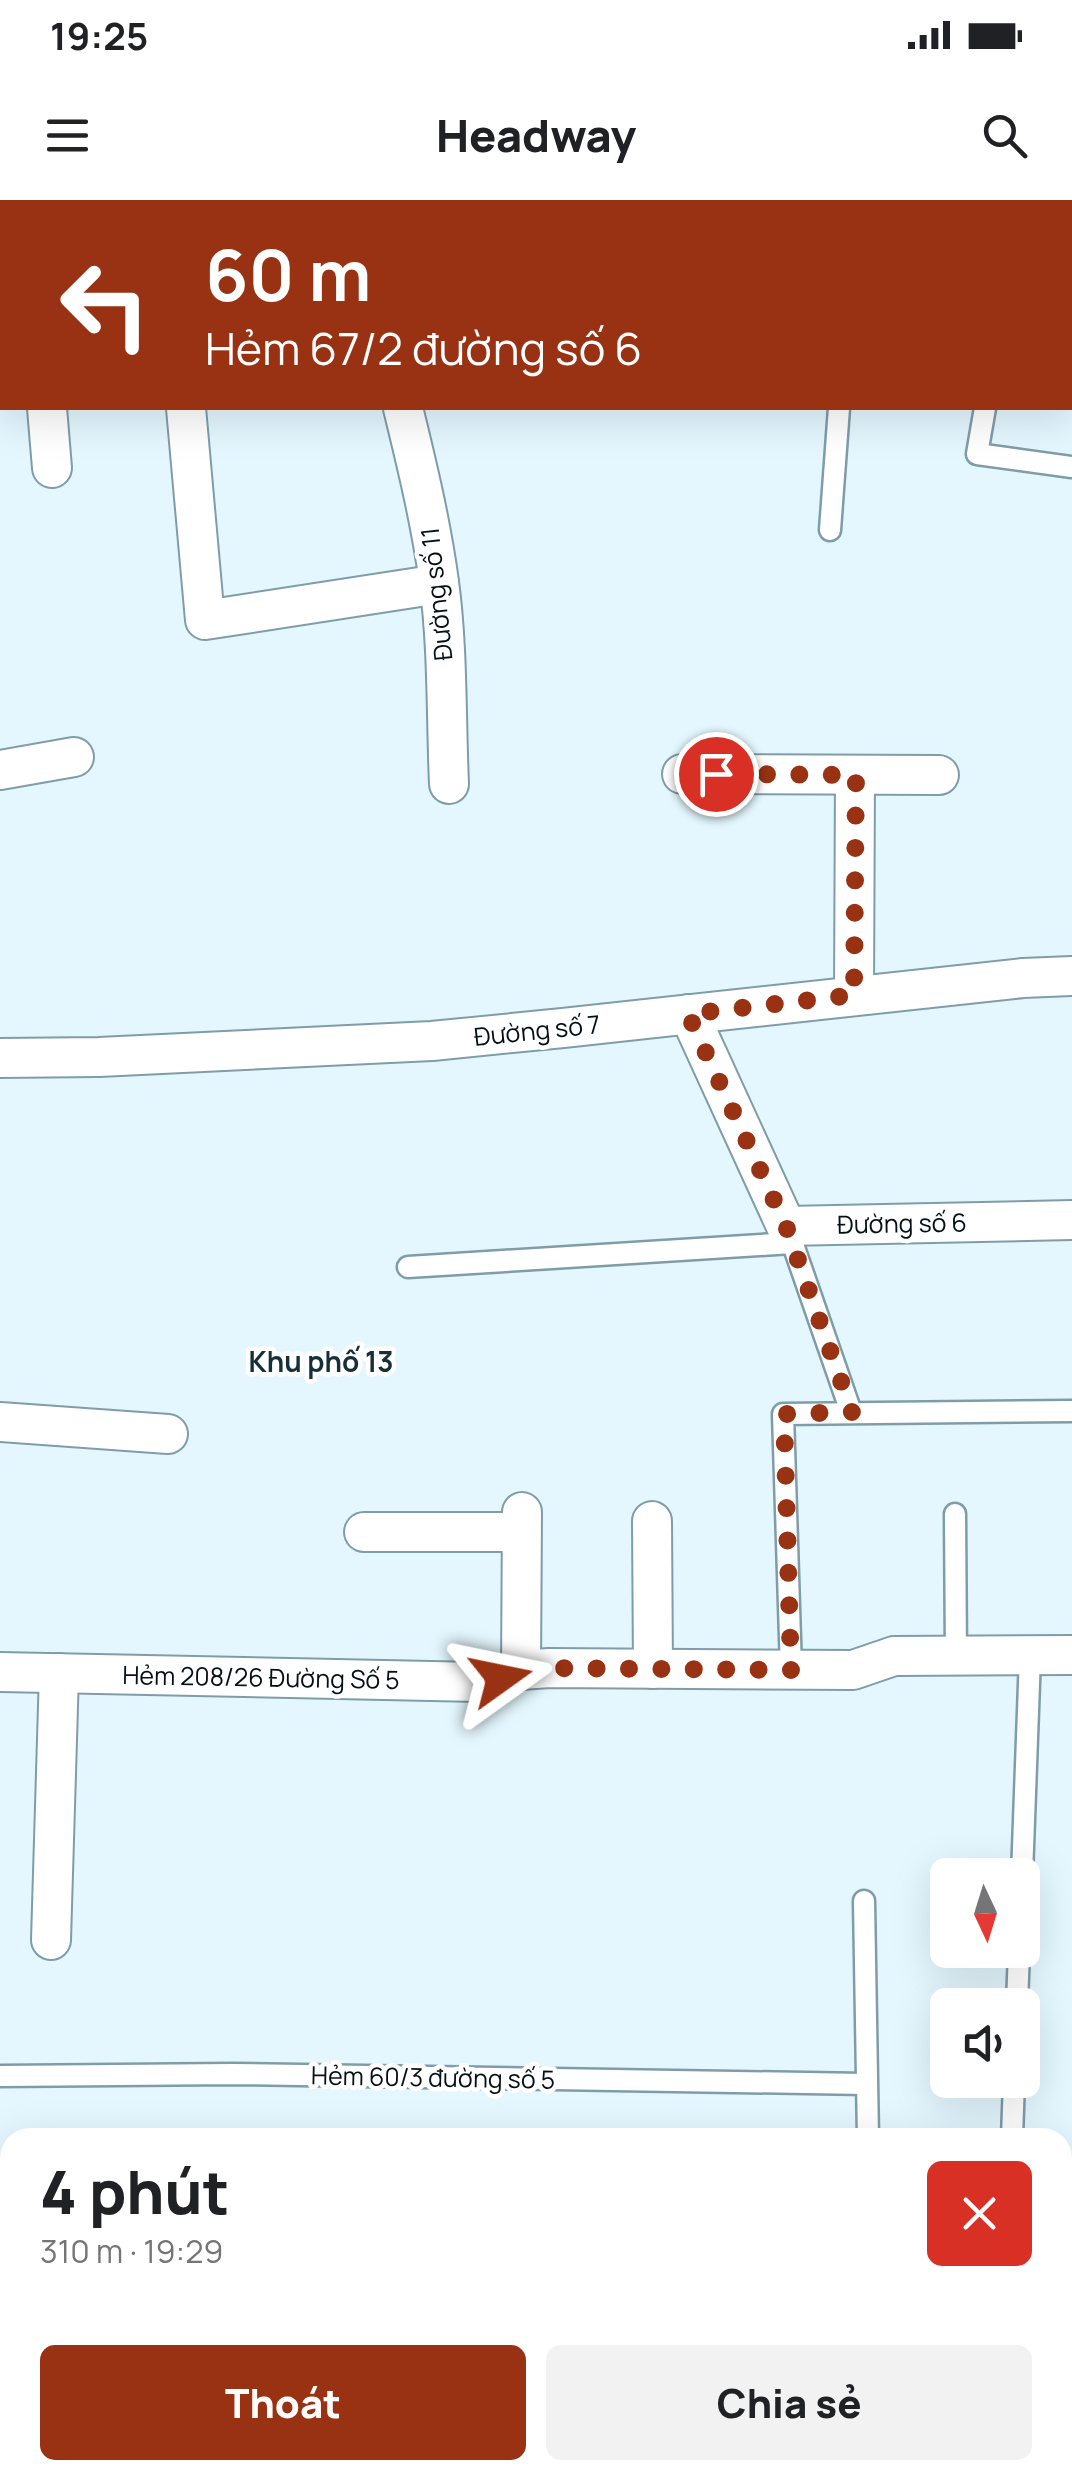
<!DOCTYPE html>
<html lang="vi">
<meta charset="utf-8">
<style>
:root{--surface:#fff;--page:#f2f2f2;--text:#202124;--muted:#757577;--accent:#993212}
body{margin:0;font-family:Manrope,sans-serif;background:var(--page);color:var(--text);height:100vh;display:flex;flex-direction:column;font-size:38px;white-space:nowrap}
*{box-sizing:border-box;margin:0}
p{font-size:32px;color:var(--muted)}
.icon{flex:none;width:55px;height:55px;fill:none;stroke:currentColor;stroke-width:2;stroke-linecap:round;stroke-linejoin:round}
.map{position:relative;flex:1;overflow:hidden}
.drawer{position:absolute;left:0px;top:1928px;width:1072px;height:352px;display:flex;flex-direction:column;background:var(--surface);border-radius:30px 30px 0 0;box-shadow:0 10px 40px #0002}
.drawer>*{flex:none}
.guide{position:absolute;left:0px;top:0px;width:1072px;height:210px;box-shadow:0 10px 40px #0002;background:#993212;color:#fff;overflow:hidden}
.needle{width:65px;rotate:176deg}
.buttons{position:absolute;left:930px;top:1658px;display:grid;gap:20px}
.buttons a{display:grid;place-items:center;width:110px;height:110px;border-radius:15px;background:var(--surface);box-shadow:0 10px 40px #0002;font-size:50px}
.pin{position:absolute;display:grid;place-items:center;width:85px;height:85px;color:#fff;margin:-42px;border:5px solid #fff;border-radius:50%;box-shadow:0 2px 10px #0007}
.me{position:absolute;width:110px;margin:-55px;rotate:78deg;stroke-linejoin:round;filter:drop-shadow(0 0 8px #0008)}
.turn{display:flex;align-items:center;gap:35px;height:210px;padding:0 40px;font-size:45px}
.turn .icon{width:130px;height:130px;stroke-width:2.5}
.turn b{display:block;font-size:70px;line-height:85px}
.round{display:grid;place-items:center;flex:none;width:105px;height:105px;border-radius:15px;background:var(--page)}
.head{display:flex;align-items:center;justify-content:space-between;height:170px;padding:0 40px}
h1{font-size:60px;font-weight:800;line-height:75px}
.cta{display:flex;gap:20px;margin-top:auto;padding:20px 40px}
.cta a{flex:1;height:115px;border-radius:15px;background:var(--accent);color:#fff;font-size:40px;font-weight:800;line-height:115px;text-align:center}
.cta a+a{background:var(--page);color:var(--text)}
.status{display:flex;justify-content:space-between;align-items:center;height:70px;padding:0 50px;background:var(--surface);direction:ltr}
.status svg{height:28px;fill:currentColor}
header{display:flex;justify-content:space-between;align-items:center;height:130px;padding:0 40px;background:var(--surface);font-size:45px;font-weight:800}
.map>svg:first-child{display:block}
</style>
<div class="status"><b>19:25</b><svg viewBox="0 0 49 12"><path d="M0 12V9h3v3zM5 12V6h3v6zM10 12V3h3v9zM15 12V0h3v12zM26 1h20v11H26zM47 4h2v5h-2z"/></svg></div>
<header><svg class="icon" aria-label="menu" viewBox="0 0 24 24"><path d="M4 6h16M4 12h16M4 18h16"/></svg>Headway<svg class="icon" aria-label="search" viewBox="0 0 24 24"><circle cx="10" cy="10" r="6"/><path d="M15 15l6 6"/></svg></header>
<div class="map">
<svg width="1072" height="2278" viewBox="0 0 1072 2278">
<rect width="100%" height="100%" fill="#e4f7fe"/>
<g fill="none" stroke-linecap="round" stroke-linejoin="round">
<defs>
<g id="lane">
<polyline points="985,208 977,254 1072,267"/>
<polyline points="830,330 839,208"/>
<polyline points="789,1033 851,1212"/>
<polyline points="408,1067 792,1043"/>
<polyline points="955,1314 956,1456"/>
<polyline points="791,1470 783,1214 1072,1211"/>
<polyline points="1022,1675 1030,1456"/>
<polyline points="864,1701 868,1938"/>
<polyline points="1017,1805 1019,1750"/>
<polyline points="0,1876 233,1874 866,1884"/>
<polyline points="1012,1938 1014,1880"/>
<polyline points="946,2278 946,2270"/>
</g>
<g id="street">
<polyline points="31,0 31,2"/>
<polyline points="161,0 162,2"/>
<polyline points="358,0 359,2"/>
<polyline points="677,2 677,0"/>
<polyline points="871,2 871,0"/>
<polyline points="1070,122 1072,122"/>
<polyline points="47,208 52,268"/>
<polyline points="186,208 205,420 439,384"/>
<path d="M403,208c14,57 28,115 36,174 9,66 7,135 10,202"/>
<polyline points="0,570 74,557"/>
<polyline points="682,574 939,575"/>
<polyline points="854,795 855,575"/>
<polyline points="689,814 786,1026 1072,1020"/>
<polyline points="0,858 99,857 432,841 563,828 1023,778 1072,776"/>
<polyline points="0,1222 168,1234"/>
<polyline points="652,1321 653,1469"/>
<polyline points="364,1332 521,1332"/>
<polyline points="521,1470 522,1312"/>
<polyline points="0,1472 478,1482 501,1478 521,1470 549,1468 853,1470 894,1456 1072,1455"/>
<polyline points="51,1740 59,1473"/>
</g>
<g id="secondary">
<polyline points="1062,2070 1072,2070"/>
<polyline points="0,2169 10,2169"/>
</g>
</defs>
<use href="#lane" stroke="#7f9da8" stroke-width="25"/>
<use href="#street" stroke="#7f9da8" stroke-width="42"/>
<use href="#secondary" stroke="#7f9da8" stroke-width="60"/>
<use href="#lane" stroke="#fff" stroke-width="20"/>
<use href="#street" stroke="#fff" stroke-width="38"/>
<use href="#secondary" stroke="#fff" stroke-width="55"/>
</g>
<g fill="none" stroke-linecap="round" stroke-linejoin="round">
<polyline stroke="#993212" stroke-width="18" stroke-dasharray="0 32.4" points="501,1478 521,1470 549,1468 791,1470 784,1214 852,1212 786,1026 688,814 854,795 856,575 716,574"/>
</g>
<g text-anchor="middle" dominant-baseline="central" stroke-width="9" stroke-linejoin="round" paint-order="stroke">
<g font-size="25" fill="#051014" stroke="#fff">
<text transform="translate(436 394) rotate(-96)">Đường số 11</text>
<text transform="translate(537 830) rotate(-6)">Đường số 7</text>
<text transform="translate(902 1023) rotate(-1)">Đường số 6</text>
<text transform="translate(261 1477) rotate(1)">Hẻm 208/26 Đường Số 5</text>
<text transform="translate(433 1877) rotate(1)">Hẻm 60/3 đường số 5</text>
</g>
<g font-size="28" font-weight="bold" fill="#153039" stroke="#fff">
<text x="321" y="1161">Khu phố 13</text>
</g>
</g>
</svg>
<div class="buttons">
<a><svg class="needle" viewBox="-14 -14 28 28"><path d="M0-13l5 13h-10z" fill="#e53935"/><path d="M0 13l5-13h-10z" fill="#757577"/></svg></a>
<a><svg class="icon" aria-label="sound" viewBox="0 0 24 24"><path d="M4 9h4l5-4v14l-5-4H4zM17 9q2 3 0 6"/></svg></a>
</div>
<div class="pin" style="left:716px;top:574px;background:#d93025"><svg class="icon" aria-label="arrive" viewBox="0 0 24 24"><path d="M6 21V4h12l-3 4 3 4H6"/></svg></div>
<svg class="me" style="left:501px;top:1478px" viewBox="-20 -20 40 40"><path d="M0-17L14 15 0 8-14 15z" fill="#993212" stroke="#fff" stroke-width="4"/></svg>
<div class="guide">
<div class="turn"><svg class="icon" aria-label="left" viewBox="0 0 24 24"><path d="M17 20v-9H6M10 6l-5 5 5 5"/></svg><div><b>60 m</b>Hẻm 67/2 đường số 6</div></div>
</div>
<section class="drawer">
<div class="head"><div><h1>4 phút</h1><p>310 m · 19:29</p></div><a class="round" style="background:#d93025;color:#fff"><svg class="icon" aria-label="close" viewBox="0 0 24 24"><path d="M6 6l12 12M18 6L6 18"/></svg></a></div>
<div class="cta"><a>Thoát</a><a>Chia sẻ</a></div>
</section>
</div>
